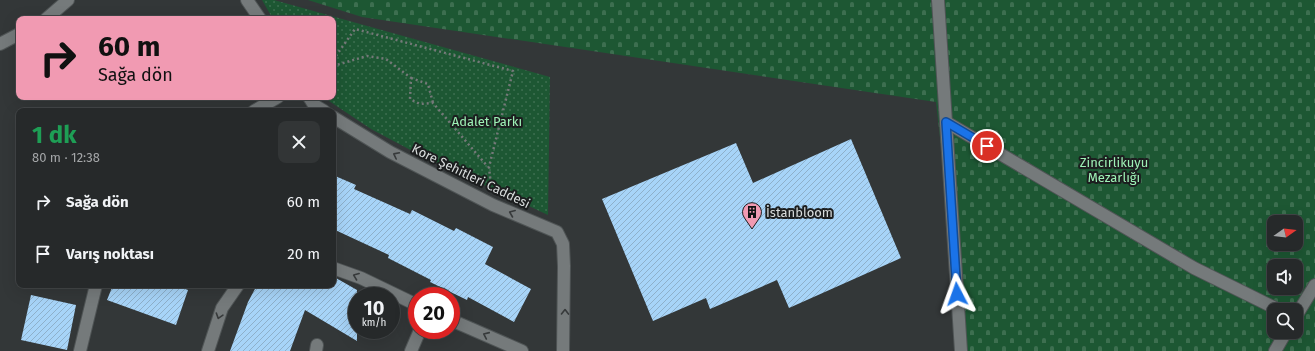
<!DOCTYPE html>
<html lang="tr">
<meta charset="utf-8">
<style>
:root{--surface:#26292a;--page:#323536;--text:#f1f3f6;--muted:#a4a6a8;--line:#424547}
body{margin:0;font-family:"Fira Sans",sans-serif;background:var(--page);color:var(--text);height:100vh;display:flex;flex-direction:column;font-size:15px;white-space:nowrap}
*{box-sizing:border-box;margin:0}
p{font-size:13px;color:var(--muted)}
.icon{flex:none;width:22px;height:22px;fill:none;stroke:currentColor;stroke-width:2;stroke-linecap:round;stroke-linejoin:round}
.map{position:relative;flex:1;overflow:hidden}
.details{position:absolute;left:16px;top:108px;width:320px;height:180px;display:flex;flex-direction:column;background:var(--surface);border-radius:8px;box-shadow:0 4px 16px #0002,0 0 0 1px var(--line)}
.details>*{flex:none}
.guide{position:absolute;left:16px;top:16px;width:320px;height:84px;border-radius:8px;box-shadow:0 4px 16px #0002,0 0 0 1px var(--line);background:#f19ab2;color:#111;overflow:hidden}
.needle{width:26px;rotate:76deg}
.tools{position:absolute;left:1267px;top:215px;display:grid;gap:8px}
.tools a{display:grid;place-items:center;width:36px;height:36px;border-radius:8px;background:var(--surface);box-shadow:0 4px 16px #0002,0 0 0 1px var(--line);font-size:20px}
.speed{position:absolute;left:348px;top:287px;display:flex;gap:8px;font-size:20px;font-weight:700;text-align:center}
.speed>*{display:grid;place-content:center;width:52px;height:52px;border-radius:50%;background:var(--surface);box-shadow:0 4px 16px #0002,0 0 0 1px var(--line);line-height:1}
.speed small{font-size:10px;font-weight:400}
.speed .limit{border:6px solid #d22;background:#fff;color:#111}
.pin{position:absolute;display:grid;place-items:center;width:34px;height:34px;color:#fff;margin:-17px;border:2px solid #fff;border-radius:50%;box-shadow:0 1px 4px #0007}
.me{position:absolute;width:44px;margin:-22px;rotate:356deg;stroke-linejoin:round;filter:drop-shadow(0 0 3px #0008)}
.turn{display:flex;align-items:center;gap:14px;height:84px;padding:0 16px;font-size:18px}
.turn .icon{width:52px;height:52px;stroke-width:2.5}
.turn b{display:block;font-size:28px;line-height:34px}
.round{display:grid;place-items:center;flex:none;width:42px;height:42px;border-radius:8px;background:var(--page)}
.headline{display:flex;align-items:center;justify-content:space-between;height:68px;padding:0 16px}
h1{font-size:24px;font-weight:700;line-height:30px;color:#1e9e55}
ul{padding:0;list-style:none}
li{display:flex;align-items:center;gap:12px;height:52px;padding:0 16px}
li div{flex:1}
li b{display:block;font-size:15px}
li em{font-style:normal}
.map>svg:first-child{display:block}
</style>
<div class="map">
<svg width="1315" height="351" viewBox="0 0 1315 351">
<defs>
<pattern id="cemetery-stones" width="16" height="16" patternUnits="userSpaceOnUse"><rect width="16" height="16" fill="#1d5733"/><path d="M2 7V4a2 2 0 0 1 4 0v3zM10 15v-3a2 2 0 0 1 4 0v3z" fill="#3d6f50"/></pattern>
<pattern id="park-dots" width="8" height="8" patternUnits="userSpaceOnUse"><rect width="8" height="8" fill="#1d5733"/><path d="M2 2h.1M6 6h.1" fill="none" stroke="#3d6f50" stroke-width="1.8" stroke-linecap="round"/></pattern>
<pattern id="building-hatch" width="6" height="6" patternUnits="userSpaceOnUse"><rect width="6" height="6" fill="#a7d4f8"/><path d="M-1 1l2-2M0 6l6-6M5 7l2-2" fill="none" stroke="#8eb0ca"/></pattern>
</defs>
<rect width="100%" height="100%" fill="#333738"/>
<path fill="url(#cemetery-stones)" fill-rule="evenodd" d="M308,0h1007v351h-351l-28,-249 -574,-85zM1274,222h22v22h-22zM1274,266h22v22h-22zM1274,310h22v22h-22z"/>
<polygon fill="url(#park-dots)" points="262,0 274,0 550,77 548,215 418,154 371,129 323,97 333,97 333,19 273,19"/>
<g fill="url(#building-hatch)">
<polygon points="851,139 901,258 789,308 777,280 710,309 706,298 653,321 602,199 736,143 753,183"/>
<polygon points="333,175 356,185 354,189 410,214 412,210 454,231 456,228 493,247 485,264 531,289 514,322 468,297 467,300 430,282 431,280 388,258 389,255 333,229"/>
<polygon points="336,278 357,290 357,341 305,310 290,351 230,351 248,302 257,285 333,285"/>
<polygon points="113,285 174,285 188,290 176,325 107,300"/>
<polygon points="31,295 76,305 67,350 21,340"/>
</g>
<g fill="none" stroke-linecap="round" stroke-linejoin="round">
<defs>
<g id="minor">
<polyline points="247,0 260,19"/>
<polyline points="938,0 961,351"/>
<polyline points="46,19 68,0"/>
<polyline points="0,44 19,34"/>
<polyline points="309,97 314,105 324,111"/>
<polyline points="254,111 278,97"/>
<polyline points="333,117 390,152 493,205 557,232 563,244 564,266 563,351"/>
<polyline points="946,122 1194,268 1279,310"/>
<polyline points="333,268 361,278 417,305"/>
<polyline points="1296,316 1315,285"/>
<polyline points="451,320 522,351"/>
<polyline points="80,351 96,285"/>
<polyline points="208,351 222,308 238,285"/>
<polyline points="316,351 317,345"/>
<polyline points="411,351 420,330"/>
<polyline points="1275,351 1286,332"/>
</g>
</defs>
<use href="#minor" stroke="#4f5455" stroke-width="14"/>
<g stroke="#757979" stroke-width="2.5" stroke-dasharray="2 3" stroke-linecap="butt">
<polyline points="333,60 355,29 513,71 489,167 491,186"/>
<polyline points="333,66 367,56 386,59 411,78 410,99 420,104 433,103 488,167"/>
<polyline points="411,78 428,84 433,103"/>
</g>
<use href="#minor" stroke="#757a7b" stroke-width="12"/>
</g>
<defs><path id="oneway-chevron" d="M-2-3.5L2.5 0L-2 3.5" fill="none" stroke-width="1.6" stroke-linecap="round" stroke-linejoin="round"/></defs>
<g stroke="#373a3b">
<use href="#oneway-chevron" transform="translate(396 155) rotate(-153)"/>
<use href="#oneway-chevron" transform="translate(512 213) rotate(-158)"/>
<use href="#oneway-chevron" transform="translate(356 276) rotate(-159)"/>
<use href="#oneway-chevron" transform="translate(565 312) rotate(-89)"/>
<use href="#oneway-chevron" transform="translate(219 316) rotate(108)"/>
<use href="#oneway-chevron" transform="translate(486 335) rotate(-156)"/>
</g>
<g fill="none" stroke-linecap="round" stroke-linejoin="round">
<defs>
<polyline id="route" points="957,294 946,122 987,146"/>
</defs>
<use href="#route" stroke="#114b97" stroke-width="10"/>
<use href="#route" stroke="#1a73e8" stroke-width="7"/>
</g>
<defs>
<symbol id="building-pin" viewBox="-11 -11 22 30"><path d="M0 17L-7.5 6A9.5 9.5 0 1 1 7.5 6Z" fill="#f19ab2" stroke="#1c1e1f"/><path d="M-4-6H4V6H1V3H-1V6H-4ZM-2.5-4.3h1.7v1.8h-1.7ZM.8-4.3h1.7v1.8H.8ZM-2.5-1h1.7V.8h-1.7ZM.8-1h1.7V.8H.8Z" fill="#111"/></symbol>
</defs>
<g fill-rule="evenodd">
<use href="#building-pin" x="741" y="201" width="22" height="30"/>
</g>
<g text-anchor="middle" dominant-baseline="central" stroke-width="4" stroke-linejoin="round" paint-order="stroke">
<g font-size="13" fill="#9ef2b6" stroke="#1c1e1f">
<text x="487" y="121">Adalet Parkı</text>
<text x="1114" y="162">Zincirlikuyu<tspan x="1114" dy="15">Mezarlığı</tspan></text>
</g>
<g font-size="13" fill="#d9dddd" stroke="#1c1e1f">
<text transform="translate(471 176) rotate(26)">Kore Şehitleri Caddesi</text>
</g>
<g font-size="13" fill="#d9dddd" stroke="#1c1e1f" text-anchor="start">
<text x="766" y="212">İstanbloom</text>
</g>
</g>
</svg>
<div class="tools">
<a><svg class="needle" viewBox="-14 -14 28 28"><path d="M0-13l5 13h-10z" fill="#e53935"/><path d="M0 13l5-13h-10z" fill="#a4a6a8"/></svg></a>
<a><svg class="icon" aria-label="sound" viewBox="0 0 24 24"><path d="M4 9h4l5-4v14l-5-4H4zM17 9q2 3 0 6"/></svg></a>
<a><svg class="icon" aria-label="search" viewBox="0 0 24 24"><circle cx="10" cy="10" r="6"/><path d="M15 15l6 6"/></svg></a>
</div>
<div class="speed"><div>10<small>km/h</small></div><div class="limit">20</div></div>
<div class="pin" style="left:987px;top:146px;background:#d93025"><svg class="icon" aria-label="arrive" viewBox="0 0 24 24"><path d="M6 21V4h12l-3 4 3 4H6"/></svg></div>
<svg class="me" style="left:957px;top:294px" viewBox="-20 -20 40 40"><path d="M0-17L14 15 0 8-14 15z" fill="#1a73e8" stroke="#fff" stroke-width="4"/></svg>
<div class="guide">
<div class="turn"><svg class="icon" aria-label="right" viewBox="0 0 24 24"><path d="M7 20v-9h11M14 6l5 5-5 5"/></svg><div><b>60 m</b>Sağa dön</div></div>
</div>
<section class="details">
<div class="headline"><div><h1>1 dk</h1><p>80 m · 12:38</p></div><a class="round"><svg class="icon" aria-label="close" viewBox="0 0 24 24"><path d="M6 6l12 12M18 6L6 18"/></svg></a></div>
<ul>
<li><svg class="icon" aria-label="right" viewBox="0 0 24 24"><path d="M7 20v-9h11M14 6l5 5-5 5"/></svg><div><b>Sağa dön</b></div><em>60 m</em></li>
<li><svg class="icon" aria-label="arrive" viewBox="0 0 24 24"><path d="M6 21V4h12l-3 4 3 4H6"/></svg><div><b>Varış noktası</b></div><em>20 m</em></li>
</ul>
</section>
</div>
